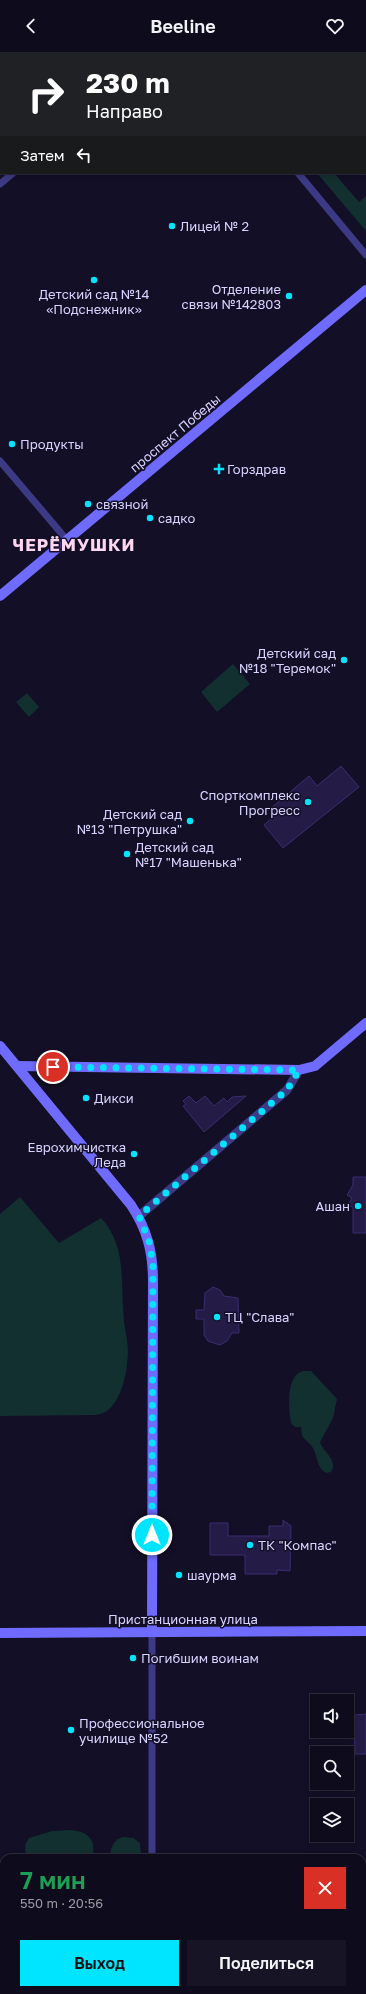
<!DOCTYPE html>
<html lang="ru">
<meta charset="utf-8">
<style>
:root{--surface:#0e0b1c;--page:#171425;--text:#f1f3f6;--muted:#9b9ba3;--line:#2e2b3b;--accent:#00e5ff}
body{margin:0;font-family:"Golos Text",sans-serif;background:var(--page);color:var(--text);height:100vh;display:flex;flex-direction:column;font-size:15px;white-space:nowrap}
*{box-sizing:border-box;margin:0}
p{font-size:13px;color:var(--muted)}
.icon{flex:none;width:22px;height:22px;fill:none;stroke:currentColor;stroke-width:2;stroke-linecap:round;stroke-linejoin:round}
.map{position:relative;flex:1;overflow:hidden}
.side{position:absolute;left:0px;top:1802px;width:366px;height:140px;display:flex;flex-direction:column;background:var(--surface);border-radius:12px 12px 0 0;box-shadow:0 2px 6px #0003,0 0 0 1px var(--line)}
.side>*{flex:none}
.banner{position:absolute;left:0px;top:0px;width:366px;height:122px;box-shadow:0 2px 6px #0003,0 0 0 1px var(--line);background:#202124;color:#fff;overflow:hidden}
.fabs{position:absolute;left:310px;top:1642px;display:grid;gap:8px}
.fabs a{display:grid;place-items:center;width:44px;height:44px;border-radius:0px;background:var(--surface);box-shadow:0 2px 6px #0003,0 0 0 1px var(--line);font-size:20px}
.pin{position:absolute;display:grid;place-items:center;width:34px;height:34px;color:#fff;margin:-17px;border:2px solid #fff;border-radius:50%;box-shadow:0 1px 4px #0007}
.me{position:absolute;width:44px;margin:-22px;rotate:0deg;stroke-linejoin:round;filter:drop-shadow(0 0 3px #0008)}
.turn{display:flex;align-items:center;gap:14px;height:84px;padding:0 20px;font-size:18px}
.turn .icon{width:52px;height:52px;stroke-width:2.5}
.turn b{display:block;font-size:28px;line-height:34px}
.then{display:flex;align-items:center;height:38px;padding:0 20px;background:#0003;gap:8px;font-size:15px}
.round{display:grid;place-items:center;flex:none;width:42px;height:42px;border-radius:0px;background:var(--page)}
.head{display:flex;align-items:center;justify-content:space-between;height:68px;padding:0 20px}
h1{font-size:24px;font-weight:600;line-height:30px;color:#1e9e55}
.button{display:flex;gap:8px;margin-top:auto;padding:8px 20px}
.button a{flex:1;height:46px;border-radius:0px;background:var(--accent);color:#111;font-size:16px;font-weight:600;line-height:46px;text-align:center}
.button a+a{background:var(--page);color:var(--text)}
header{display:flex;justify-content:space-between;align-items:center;height:52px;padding:0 20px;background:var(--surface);font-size:18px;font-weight:600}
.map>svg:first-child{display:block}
</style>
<header><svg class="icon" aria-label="back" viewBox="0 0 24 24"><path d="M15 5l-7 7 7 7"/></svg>Beeline<svg class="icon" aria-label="heart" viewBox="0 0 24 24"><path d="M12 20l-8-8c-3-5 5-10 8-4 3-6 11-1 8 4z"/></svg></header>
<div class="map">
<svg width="366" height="1942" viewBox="0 0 366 1942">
<rect width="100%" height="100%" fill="#130f26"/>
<g fill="#12302f">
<polygon points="317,121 334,121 359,150 366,144 366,179"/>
<polygon points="233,612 250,632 217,660 201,640"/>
<polygon points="27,641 39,655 29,665 16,650"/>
<path d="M20,1145l39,46 42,-25c27,29 19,67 23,103 1,10 4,20 4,30 0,18 -6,49 -21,60 -3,2 -8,3 -11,4l-96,1v-202z"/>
<path d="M303,1319h8l26,28 -4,19 -13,24c3,10 14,14 13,26l-2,4 -5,1c-10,-6 -8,-16 -13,-25 -3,-5 -8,-8 -11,-12l-1,-9h-6l-4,-4c-2,-15 -6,-47 12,-52z"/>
<path d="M70,1778c18,1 27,10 22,28h-66l-1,-13 4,-7 23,-7z"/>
<path d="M124,1785l9,1 7,5 1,15h-31c0,-10 4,-20 14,-21z"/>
</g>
<g fill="#241b47" stroke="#3b2d73">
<polygon points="341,714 359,735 283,796 264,773 275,763 270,757 309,724 317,734"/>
<polygon points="189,1044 196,1051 205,1044 214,1054 224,1046 227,1050 232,1045 246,1044 204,1080 183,1054 186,1052 183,1049"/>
<polygon points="353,1125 366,1125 366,1181 353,1181 353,1155 348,1153 352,1146 347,1143 353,1133"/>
<polygon points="213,1235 220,1238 224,1244 238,1246 239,1281 232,1281 227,1289 220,1293 208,1289 204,1283 204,1267 196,1267 196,1258 204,1258 205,1241"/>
<polygon points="283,1468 291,1474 290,1519 277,1518 277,1522 245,1522 245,1503 210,1503 210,1471 228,1471 228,1484 269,1484 269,1474 283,1474"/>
<polygon points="366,1662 366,1702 355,1702 354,1663"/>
</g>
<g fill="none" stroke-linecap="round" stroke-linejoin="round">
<g stroke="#3d3a85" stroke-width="7">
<polyline points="197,0 198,1"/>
<polyline points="157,1 158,0"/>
<polyline points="298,121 366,203"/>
<polyline points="0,132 13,121"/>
<polyline points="0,409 67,488"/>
<polyline points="152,1806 152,1580"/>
<polyline points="152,1942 152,1938"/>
</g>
<polyline stroke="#3d3a85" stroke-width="9" points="139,1164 287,1038 299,1018"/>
<g stroke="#6f6bff" stroke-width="10">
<polyline points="0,544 366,238"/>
<path d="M0,994l131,159c16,24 22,47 22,76l-1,351"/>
<polyline points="17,1014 299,1018 315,1014 366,971"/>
<polyline points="0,1581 366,1579"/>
</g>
</g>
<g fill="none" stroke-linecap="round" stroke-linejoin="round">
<polyline stroke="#00e5ff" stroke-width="7" stroke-dasharray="0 12.6" points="53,1015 299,1018 287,1038 139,1164 149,1189 153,1212 152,1483"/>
</g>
<g fill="#00e5ff" stroke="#130f26" stroke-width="1.5">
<circle cx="172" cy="174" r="4"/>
<circle cx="94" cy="228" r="4"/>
<circle cx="289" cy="244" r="4"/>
<circle cx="12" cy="392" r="4"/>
<path d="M217 411h4v4h4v4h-4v4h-4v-4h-4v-4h4z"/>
<circle cx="88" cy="452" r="4"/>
<circle cx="150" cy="466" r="4"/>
<circle cx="344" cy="608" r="4"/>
<circle cx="308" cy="750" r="4"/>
<circle cx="190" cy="769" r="4"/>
<circle cx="127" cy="802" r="4"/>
<circle cx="86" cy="1046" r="4"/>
<circle cx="134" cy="1102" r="4"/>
<circle cx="358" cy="1154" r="4"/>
<circle cx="217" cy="1265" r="4"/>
<circle cx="250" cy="1493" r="4"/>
<circle cx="179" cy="1523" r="4"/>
<circle cx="133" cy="1606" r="4"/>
<circle cx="71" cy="1678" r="4"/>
</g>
<g text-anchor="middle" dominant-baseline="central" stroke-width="3" stroke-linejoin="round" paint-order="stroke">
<g font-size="13" fill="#d9d4ff" stroke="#130f26" text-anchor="start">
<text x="180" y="174">Лицей № 2</text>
<text x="281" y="237" text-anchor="end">Отделение<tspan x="281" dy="15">связи №142803</tspan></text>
<text x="94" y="242" text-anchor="middle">Детский сад №14<tspan x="94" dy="15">«Подснежник»</tspan></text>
<text x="20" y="392">Продукты</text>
<text x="227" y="417">Горздрав</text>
<text x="96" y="452">связной</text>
<text x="158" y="466">садко</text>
<text x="336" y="601" text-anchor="end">Детский сад<tspan x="336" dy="15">№18 "Теремок"</tspan></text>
<text x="300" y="743" text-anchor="end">Спорткомплекс<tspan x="300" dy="15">Прогресс</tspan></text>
<text x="182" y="762" text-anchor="end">Детский сад<tspan x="182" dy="15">№13 "Петрушка"</tspan></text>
<text x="135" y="795">Детский сад<tspan x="135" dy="15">№17 "Машенька"</tspan></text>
<text x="94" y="1046">Дикси</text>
<text x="126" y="1095" text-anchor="end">Еврохимчистка<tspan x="126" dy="15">Леда</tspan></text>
<text x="350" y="1154" text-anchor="end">Ашан</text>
<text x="225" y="1265">ТЦ "Слава"</text>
<text x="258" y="1493">ТК "Компас"</text>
<text x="187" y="1523">шаурма</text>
<text x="141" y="1606">Погибшим воинам</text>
<text x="79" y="1671">Профессиональное<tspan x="79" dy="15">училище №52</tspan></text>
</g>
<g font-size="13" fill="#d9d4ff" stroke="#130f26">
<text transform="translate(175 381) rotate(-40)">проспект Победы</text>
<text x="183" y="1567">Пристанционная улица</text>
</g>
<g font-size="17" font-weight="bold" letter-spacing="1" fill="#ffd6f0" stroke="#130f26">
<text x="74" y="492">ЧЕРЁМУШКИ</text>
</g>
</g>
</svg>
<div class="fabs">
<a><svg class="icon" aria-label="sound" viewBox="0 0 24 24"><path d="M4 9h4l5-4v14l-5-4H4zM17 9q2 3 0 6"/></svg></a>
<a><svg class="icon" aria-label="search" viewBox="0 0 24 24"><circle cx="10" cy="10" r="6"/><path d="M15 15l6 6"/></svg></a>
<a><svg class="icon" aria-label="layers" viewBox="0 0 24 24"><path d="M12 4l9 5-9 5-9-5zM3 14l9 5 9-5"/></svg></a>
</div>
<div class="pin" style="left:53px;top:1015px;background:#d93025"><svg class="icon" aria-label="arrive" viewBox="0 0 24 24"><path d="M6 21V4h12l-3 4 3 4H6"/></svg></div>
<svg class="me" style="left:152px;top:1483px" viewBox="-20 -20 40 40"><circle r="17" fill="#00e5ff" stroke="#fff" stroke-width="3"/><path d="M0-11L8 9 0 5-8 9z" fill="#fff"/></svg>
<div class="banner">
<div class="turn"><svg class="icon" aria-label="right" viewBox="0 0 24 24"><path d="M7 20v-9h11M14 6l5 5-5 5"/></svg><div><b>230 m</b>Направо</div></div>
<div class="then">Затем<svg class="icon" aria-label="left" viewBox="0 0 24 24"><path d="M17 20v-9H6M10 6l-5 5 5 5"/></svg></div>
</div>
<section class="side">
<div class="head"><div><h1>7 мин</h1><p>550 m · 20:56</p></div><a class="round" style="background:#d93025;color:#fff"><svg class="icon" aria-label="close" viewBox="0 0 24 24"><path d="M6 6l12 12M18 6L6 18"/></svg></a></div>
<div class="button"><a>Выход</a><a>Поделиться</a></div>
</section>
</div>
